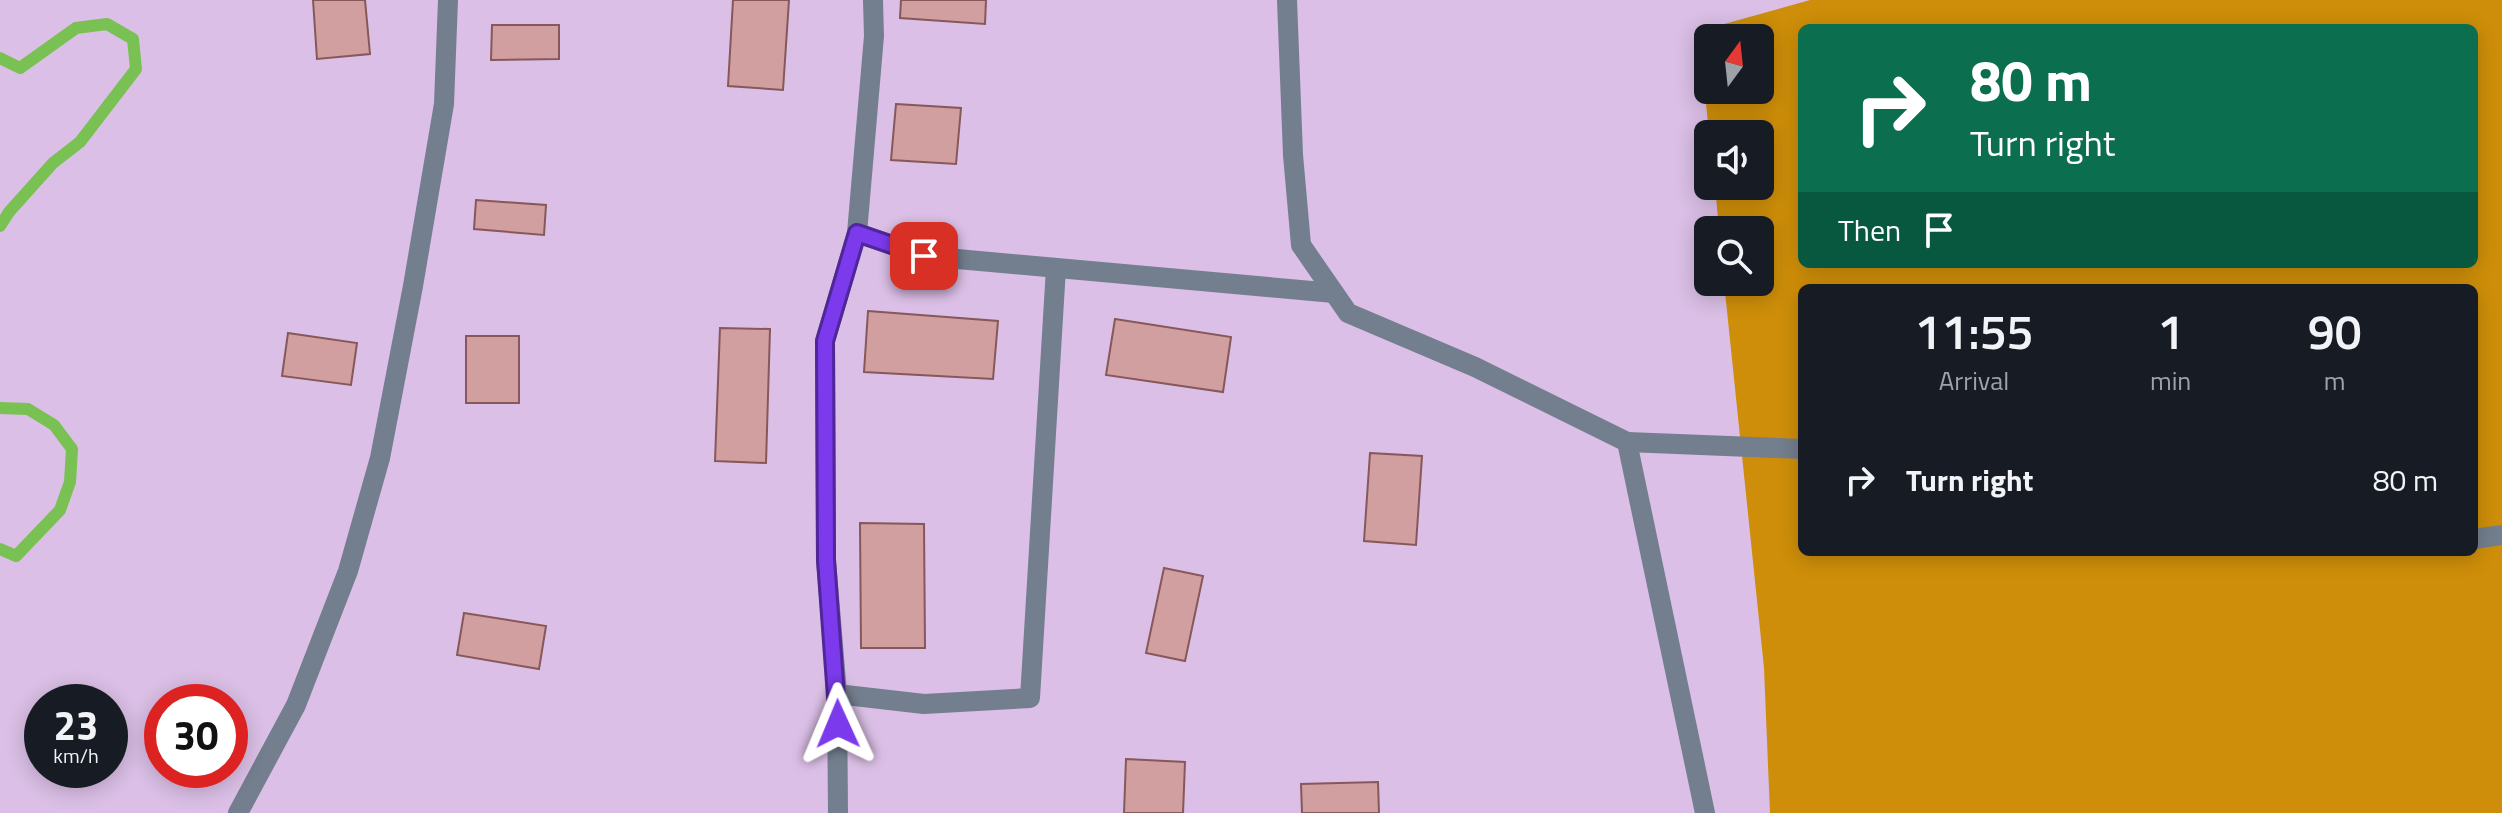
<!DOCTYPE html>
<style>
:root{--surface:#171b24;--page:#20242c;--text:#f1f3f6;--muted:#9ea1a6}
body{margin:0;font-family:"Titillium Web",sans-serif;background:var(--page);color:var(--text);height:100vh;display:flex;flex-direction:column;font-size:30px;white-space:nowrap}
*{box-sizing:border-box;margin:0}
p{font-size:26px;color:var(--muted)}
.icon{flex:none;width:44px;height:44px;fill:none;stroke:currentColor;stroke-width:2;stroke-linecap:round;stroke-linejoin:round}
.map{position:relative;flex:1;overflow:hidden}
.panel{position:absolute;left:1798px;top:284px;width:680px;height:272px;display:flex;flex-direction:column;background:var(--surface);border-radius:12px;box-shadow:0 4px 20px #0003}
.panel>*{flex:none}
.hud{position:absolute;left:1798px;top:24px;width:680px;height:244px;border-radius:12px;box-shadow:0 4px 20px #0003;background:#0b6e4f;color:#fff;overflow:hidden}
.needle{width:52px;rotate:15deg}
.controls{position:absolute;left:1694px;top:24px;display:grid;gap:16px}
.controls a{display:grid;place-items:center;width:80px;height:80px;border-radius:12px;background:var(--surface);box-shadow:0 4px 20px #0003;font-size:40px}
.speed{position:absolute;left:24px;top:684px;display:flex;gap:16px;font-size:40px;font-weight:700;text-align:center}
.speed>*{display:grid;place-content:center;width:104px;height:104px;border-radius:50%;background:var(--surface);box-shadow:0 4px 20px #0003;line-height:1}
.speed small{font-size:20px;font-weight:400}
.speed .limit{border:12px solid #d22;background:#fff;color:#111}
.pin{position:absolute;display:grid;place-items:center;width:68px;height:68px;color:#fff;margin:-34px;border-radius:16px;box-shadow:0 4px 12px #0006}
.me{position:absolute;width:88px;margin:-44px;rotate:359deg;stroke-linejoin:round;filter:drop-shadow(0 0 6px #0008)}
.turn{display:flex;align-items:center;gap:28px;height:168px;padding:0 40px;font-size:36px}
.turn .icon{width:104px;height:104px;stroke-width:2.5}
.turn b{display:block;font-size:56px;line-height:68px}
.then{display:flex;align-items:center;height:76px;padding:0 40px;background:#0003;gap:16px;font-size:30px}
.eta{display:flex;justify-content:space-evenly;align-items:center;height:136px;text-align:center}
.eta b{font-size:48px;font-weight:600;line-height:56px}
ul{padding:0;list-style:none}
li{display:flex;align-items:center;gap:24px;height:120px;padding:0 40px}
li div{flex:1}
li b{display:block;font-size:30px}
li em{font-style:normal}
.map>svg:first-child{display:block}
</style>
<div class="map">
<svg width="2502" height="813" viewBox="0 0 2502 813">
<rect width="100%" height="100%" fill="#dbbfe6"/>
<path fill="#ce8e09" fill-rule="evenodd" d="M1810,0h692v813h-732l-6,-145 -40,-386h36v-52h-41l-4,-44h45v-52h-51l-10,-103zM1802,28h672v236h-672zM1708,38h52v52h-52zM1802,288h672v264h-672z"/>
<g fill="none" stroke-linecap="round" stroke-linejoin="round">
<g stroke="#78c152" stroke-width="12">
<polyline points="0,58 20,68 76,28 107,24 133,39 136,69 80,142 53,163 9,212 0,226"/>
<polyline points="0,408 28,409 54,425 72,449 70,482 60,510 16,556 0,549"/>
</g>
</g>
<g fill="#d29fa1" stroke="#86585a" stroke-width="2">
<polygon points="313,0 365,0 370,54 317,59"/>
<polygon points="733,0 789,0 783,90 728,86"/>
<polygon points="901,0 986,0 985,24 900,18"/>
<polygon points="492,25 559,25 559,59 491,60"/>
<polygon points="896,104 961,108 956,164 891,160"/>
<polygon points="476,200 546,205 544,235 474,229"/>
<polygon points="868,311 998,321 993,379 864,372"/>
<polygon points="1115,319 1231,337 1223,392 1106,375"/>
<polygon points="720,328 770,329 766,463 715,461"/>
<polygon points="288,333 357,343 351,385 282,376"/>
<rect x="466" y="336" width="53" height="67"/>
<polygon points="1370,453 1422,456 1416,545 1364,541"/>
<polygon points="860,523 924,524 925,648 861,648"/>
<polygon points="1164,568 1203,576 1185,661 1146,653"/>
<polygon points="464,613 546,626 539,669 457,655"/>
<polygon points="1126,759 1185,762 1183,813 1124,813"/>
<polygon points="1378,782 1379,813 1302,813 1301,784"/>
</g>
<g fill="none" stroke-linecap="round" stroke-linejoin="round">
<g stroke="#737e8e" stroke-width="20">
<polyline points="873,0 874,36 857,233 924,256 1334,293"/>
<polyline points="1287,0 1293,155 1301,245 1348,313 1475,367 1627,442 1705,813"/>
<polyline points="857,233 825,341 826,560 837,694 924,704 1030,698 1056,268"/>
<polyline points="1627,442 1802,449"/>
<polyline points="2474,539 2502,535"/>
<polyline points="837,694 838,813"/>
<polyline points="238,813 296,705 348,571 380,458 413,286 444,104 448,0"/>
</g>
</g>
<g fill="none" stroke-linecap="round" stroke-linejoin="round">
<defs>
<polyline id="route" points="838,724 826,560 825,341 857,233 924,256"/>
</defs>
<use href="#route" stroke="#51269a" stroke-width="20"/>
<use href="#route" stroke="#7c3aed" stroke-width="14"/>
</g>
</svg>
<div class="controls">
<a><svg class="needle" viewBox="-14 -14 28 28"><path d="M0-13l5 13h-10z" fill="#e53935"/><path d="M0 13l5-13h-10z" fill="#9ea1a6"/></svg></a>
<a><svg class="icon" aria-label="sound" viewBox="0 0 24 24"><path d="M4 9h4l5-4v14l-5-4H4zM17 9q2 3 0 6"/></svg></a>
<a><svg class="icon" aria-label="search" viewBox="0 0 24 24"><circle cx="10" cy="10" r="6"/><path d="M15 15l6 6"/></svg></a>
</div>
<div class="speed"><div>23<small>km/h</small></div><div class="limit">30</div></div>
<div class="pin" style="left:924px;top:256px;background:#d93025"><svg class="icon" aria-label="arrive" viewBox="0 0 24 24"><path d="M6 21V4h12l-3 4 3 4H6"/></svg></div>
<svg class="me" style="left:838px;top:724px" viewBox="-20 -20 40 40"><path d="M0-17L14 15 0 8-14 15z" fill="#7c3aed" stroke="#fff" stroke-width="4"/></svg>
<div class="hud">
<div class="turn"><svg class="icon" aria-label="right" viewBox="0 0 24 24"><path d="M7 20v-9h11M14 6l5 5-5 5"/></svg><div><b>80 m</b>Turn right</div></div>
<div class="then">Then<svg class="icon" aria-label="arrive" viewBox="0 0 24 24"><path d="M6 21V4h12l-3 4 3 4H6"/></svg></div>
</div>
<section class="panel">
<div class="eta">
<div><b>11:55</b><p>Arrival</p></div>
<div><b>1</b><p>min</p></div>
<div><b>90</b><p>m</p></div>
</div>
<ul>
<li><svg class="icon" aria-label="right" viewBox="0 0 24 24"><path d="M7 20v-9h11M14 6l5 5-5 5"/></svg><div><b>Turn right</b></div><em>80 m</em></li>
</ul>
</section>
</div>
